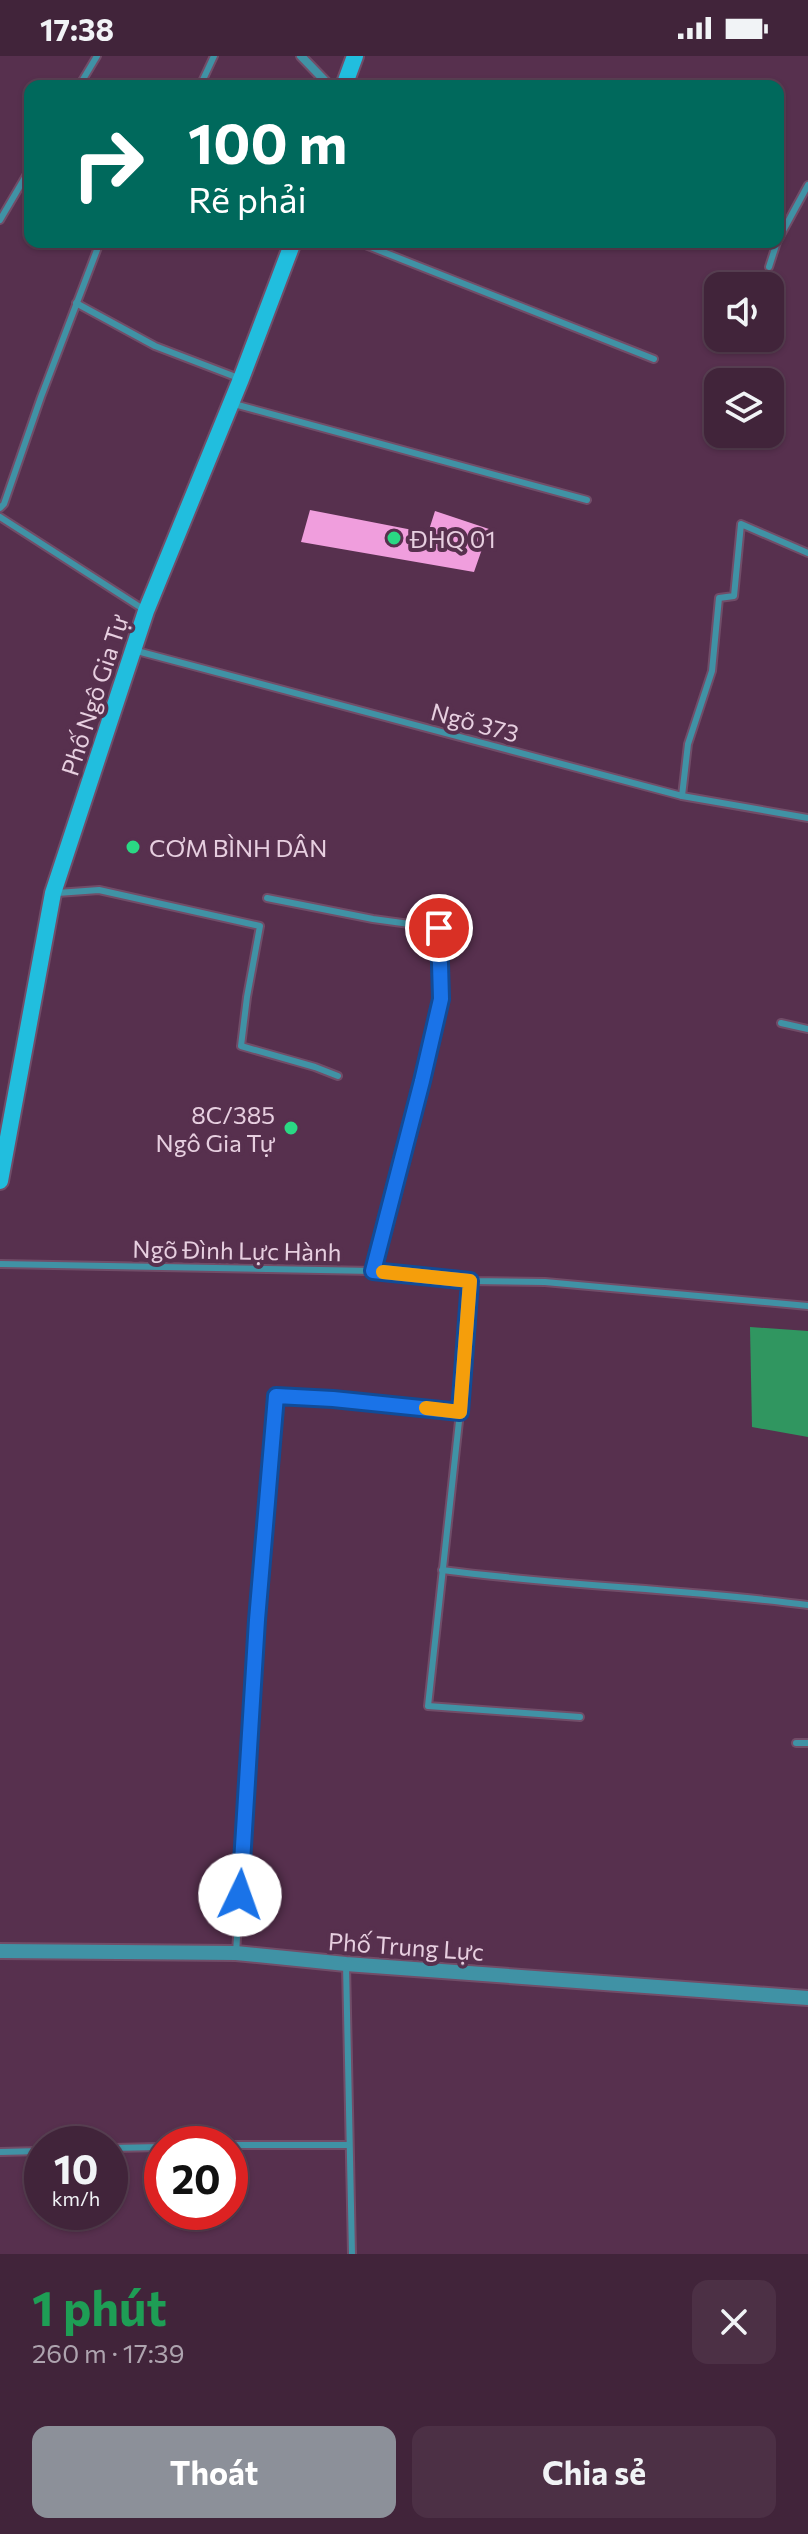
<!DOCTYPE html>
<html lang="vi">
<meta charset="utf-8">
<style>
:root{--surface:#41243a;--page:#4c3045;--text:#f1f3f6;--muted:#aea4af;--line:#5a4154;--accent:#8c9099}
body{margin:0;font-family:Commissioner,sans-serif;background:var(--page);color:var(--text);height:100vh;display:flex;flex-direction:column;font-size:30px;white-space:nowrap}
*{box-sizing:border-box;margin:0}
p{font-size:26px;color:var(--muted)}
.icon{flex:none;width:44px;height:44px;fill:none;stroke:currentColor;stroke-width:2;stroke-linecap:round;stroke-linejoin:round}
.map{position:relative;height:2198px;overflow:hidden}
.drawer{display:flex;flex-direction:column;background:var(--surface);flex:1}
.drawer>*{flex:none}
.banner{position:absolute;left:24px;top:24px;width:760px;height:168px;border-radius:16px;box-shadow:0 2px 6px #0004,0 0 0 2px var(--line);background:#00695c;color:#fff;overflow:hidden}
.buttons{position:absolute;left:704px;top:216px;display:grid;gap:16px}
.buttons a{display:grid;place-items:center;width:80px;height:80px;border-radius:16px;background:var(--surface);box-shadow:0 2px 6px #0004,0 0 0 2px var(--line);font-size:40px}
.speed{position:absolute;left:24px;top:2070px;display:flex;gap:16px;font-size:40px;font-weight:700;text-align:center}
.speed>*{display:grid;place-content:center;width:104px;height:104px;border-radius:50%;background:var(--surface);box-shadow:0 2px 6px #0004,0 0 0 2px var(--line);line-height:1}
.speed small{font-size:20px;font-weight:400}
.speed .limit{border:12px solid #d22;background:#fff;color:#111}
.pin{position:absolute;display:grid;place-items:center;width:68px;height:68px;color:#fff;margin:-34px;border:4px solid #fff;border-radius:50%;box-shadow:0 2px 8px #0007}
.me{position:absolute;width:88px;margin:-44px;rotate:3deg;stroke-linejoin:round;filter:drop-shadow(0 0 6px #0008)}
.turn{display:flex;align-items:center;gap:28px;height:168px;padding:0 32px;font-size:36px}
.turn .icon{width:104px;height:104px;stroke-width:2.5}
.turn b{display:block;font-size:56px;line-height:68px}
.round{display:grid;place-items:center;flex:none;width:84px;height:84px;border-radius:16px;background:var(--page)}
.summary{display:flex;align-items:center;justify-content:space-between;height:136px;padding:0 32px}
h1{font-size:48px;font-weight:700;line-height:60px;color:#1e9e55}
.action{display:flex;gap:16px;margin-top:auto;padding:16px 32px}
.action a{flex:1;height:92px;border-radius:16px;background:var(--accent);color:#fff;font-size:32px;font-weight:700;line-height:92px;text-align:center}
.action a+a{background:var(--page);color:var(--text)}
.status{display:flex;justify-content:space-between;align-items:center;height:56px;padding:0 40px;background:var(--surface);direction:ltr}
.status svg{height:22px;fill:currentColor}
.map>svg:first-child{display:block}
</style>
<div class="status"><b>17:38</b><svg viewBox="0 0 49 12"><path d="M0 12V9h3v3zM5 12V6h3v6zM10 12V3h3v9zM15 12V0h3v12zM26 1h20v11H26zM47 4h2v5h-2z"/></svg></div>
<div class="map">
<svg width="808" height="2198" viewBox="0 0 808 2198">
<rect width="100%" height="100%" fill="#57304e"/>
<polygon fill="#309660" points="750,1271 808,1275 808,1381 752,1371"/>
<polygon fill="#f09edd" points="310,454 428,477 435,455 489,473 474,516 301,486"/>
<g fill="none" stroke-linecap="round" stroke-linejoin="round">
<defs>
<g id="service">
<polyline points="79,30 97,0"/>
<polyline points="200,30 214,0"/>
<polyline points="0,164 30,113"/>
<polyline points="778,184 808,129"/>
<polyline points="358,186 654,303"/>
<polyline points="769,211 777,186"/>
<polyline points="76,247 155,290 241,323"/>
<polyline points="234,348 587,444"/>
<polyline points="0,452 4,448 41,341 100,186"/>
<polyline points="0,461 143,553"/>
<polyline points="137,595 682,740 808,762"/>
<polyline points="682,740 688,688 712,615 719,542 734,540 741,468 808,497"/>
<polyline points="57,837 99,834 260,870 247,941 241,990 315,1011 338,1020"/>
<polyline points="267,842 373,863 439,872 441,943 422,1025 373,1215"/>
<polyline points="781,967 808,973"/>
<polyline points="0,1208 373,1215 470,1225 545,1226 808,1250"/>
<polyline points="470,1225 460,1356 428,1650 580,1661"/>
<path d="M442,1514c121,16 244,19 366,35"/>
<polyline points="796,1687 808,1687"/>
<polyline points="236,1897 257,1564 276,1340 333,1343 460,1356"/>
<polyline points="346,1908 352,2198"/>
<polyline points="230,2089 348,2089"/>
<polyline points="110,2092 162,2091"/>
<polyline points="0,2096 42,2095"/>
</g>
<polyline id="minor" points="301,0 330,30"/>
<polyline id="tertiary" points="0,1895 236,1897 346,1908 808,1942"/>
<g id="secondary">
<polyline points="344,30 355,0"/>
<polyline points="0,1125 53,837 146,555 241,323 293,186"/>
</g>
</defs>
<use href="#service" stroke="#714d68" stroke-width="10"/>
<use href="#minor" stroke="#714d68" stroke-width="12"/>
<use href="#tertiary" stroke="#714d68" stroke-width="18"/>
<use href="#secondary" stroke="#714d68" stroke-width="20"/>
<use href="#service" stroke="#4092a5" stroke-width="6"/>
<use href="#minor" stroke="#4092a5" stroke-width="8"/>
<use href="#tertiary" stroke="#4092a5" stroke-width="14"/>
<use href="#secondary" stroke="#21bede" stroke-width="16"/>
</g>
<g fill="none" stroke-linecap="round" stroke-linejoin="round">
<defs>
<polyline id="route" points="240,1839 257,1564 276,1340 333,1343 460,1356 470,1225 373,1215 422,1025 441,943 439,872"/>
</defs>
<use href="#route" stroke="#114b97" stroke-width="20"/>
<use href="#route" stroke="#1a73e8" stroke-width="14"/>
<polyline stroke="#f59e0b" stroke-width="14" points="383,1216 470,1225 460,1356 426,1352"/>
</g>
<g fill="#2ad884" stroke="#57304e" stroke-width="3">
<circle cx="394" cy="482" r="8"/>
<circle cx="133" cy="791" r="8"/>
<circle cx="291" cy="1072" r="8"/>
</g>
<g text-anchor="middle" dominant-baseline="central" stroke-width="8" stroke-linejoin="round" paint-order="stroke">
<g font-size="24" fill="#e7cfe0" stroke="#57304e" text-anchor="start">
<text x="410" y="482">ĐHQ 01</text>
<text x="149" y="791">CƠM BÌNH DÂN</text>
<text x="275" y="1058" text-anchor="end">8C/385<tspan x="275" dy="28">Ngô Gia Tự</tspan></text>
</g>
<g font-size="24" fill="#e7cfe0" stroke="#57304e">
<text transform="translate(94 639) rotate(-72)">Phố Ngô Gia Tự</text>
<text transform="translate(475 666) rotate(15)">Ngõ 373</text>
<text transform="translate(237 1194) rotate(1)">Ngõ Đình Lực Hành</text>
<text transform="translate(406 1890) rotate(4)">Phố Trung Lực</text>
</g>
</g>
</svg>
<div class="buttons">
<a><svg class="icon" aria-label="sound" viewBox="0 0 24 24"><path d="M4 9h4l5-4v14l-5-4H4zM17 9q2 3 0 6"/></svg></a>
<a><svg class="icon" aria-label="layers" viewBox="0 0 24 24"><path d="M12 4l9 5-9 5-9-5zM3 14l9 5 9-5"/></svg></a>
</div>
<div class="speed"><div>10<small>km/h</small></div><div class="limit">20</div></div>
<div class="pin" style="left:439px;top:872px;background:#d93025"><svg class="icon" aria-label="arrive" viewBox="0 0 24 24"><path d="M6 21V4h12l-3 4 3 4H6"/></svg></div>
<svg class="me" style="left:240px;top:1839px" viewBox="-20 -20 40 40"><circle r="19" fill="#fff"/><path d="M0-13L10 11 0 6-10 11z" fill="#1a73e8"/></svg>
<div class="banner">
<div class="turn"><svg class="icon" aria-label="right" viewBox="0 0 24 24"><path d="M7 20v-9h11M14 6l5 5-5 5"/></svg><div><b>100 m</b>Rẽ phải</div></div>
</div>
</div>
<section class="drawer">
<div class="summary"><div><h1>1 phút</h1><p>260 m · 17:39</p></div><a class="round"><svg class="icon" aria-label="close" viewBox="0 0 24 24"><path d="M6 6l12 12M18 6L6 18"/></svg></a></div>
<div class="action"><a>Thoát</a><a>Chia sẻ</a></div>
</section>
